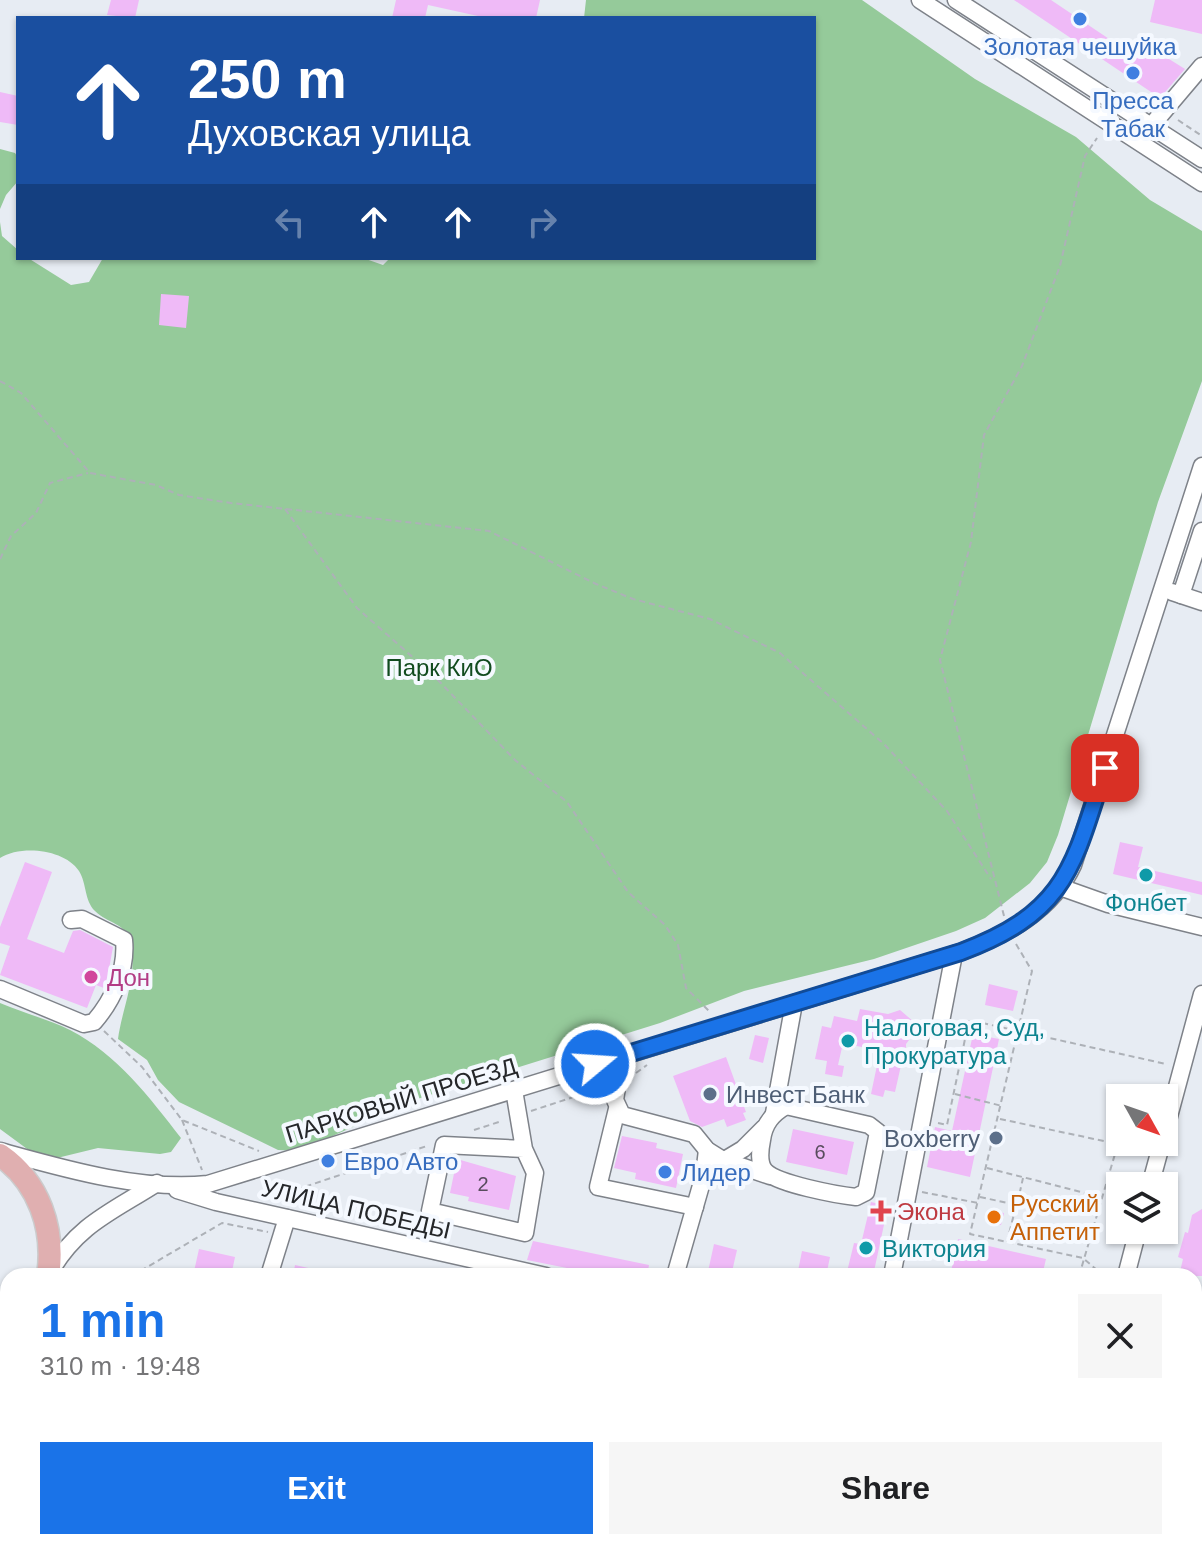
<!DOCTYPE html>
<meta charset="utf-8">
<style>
:root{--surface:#fff;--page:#f6f6f6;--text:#202124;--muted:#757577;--accent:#1a73e8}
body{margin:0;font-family:Helvetica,sans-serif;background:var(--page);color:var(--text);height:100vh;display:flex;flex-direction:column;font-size:30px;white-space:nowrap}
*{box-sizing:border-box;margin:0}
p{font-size:26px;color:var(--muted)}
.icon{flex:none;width:44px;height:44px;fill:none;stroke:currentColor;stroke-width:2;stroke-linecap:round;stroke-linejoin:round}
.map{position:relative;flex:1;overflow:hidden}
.details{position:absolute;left:0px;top:1268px;width:1202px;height:282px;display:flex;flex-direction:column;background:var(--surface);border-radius:24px 24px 0 0;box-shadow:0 2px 6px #0004}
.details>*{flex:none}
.top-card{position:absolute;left:16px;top:16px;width:800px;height:244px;border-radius:0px;box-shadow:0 2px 6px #0004;background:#1a4fa0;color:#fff;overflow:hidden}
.needle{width:52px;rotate:130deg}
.controls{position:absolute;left:1106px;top:1084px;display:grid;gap:16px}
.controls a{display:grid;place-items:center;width:72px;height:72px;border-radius:0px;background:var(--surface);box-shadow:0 2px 6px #0004;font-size:40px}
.pin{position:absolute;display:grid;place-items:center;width:68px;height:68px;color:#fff;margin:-34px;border-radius:16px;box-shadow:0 4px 12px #0006}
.me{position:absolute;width:88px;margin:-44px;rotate:72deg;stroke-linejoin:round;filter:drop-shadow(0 0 6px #0008)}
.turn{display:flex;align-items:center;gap:28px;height:168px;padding:0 40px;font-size:36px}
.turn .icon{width:104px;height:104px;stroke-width:2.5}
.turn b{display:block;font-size:56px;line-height:68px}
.lanes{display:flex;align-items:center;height:76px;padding:0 40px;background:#0003;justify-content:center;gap:40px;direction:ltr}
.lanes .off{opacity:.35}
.round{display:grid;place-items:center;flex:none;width:84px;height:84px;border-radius:0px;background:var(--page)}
.head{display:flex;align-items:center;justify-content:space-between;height:136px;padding:0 40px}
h1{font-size:48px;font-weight:600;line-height:60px;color:var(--accent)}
.cta{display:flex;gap:16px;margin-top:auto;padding:16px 40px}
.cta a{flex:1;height:92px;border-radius:0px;background:var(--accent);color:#fff;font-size:32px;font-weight:600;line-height:92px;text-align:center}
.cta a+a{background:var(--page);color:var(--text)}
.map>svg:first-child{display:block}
</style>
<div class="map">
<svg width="1202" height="1549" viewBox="0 0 1202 1549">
<rect width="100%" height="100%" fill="#e7ecf3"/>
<polygon fill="#eddbec" points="1194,1526 1202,1528 1202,1549 1140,1549 1142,1542 1194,1542"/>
<g fill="#95ca9a">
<path d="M586,0h276l113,79 101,58 74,63 52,31v150l-44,121 -100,333 -11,27 -17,21 -45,35 -29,13 -82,28 -130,32 -84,32 -249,78 -112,50 -21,-1 -99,-48 -21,-22 -11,-20 -29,-21c4,-31 21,-66 12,-97 -5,-20 -22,-18 -35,-31 -11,-11 -8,-27 -16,-40 -15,-22 -58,-26 -79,-13v-636l2,14 16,14v8h10l43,27 18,-3 14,-24h260l20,7 7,-7h424v-240h-230z"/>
<polygon points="0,149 15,153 18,158 18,181 6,195 0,209"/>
<path d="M0,1003c23,10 48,16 70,27 47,24 80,68 111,108l-10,14 -11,2 -62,-6 -41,10 -23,-4 -34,-25z"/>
</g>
<g fill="#efbaf7">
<polygon points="111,0 139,0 135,18 107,15"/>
<polygon points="396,0 540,0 536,18 487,18 428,5 425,18 392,18"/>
<polygon points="1014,0 1051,0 1136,57 1145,44 1185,69 1160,98"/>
<polygon points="1155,0 1202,0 1202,34 1150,22"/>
<polygon points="0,92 18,96 18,125 0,122"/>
<polygon points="161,294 189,296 186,328 159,325"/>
<polygon points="1120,842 1143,847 1138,867 1202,882 1202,895 1113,874"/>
<polygon points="25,862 52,872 27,939 64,953 73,931 80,930 113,947 107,980 104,988 96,985 87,1008 0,975 10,946 0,943 0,927"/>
<polygon points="989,984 1018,991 1013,1011 985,1005"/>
<polygon points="860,1009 888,1014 900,1010 914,1022 915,1032 906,1044 906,1062 902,1061 895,1092 885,1090 883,1097 871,1094 880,1051 843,1043 838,1065 844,1066 842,1077 825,1074 827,1061 815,1059 822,1026 831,1028 834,1016 857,1021"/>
<polygon points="973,1034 999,1039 970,1177 927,1167 935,1127 952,1131"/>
<polygon points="755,1035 769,1038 763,1063 749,1059"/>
<polygon points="726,1057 746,1112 743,1113 746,1120 727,1127 724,1119 702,1127 690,1121 673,1076"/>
<polygon points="793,1129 854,1142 847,1175 786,1162"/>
<polygon points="622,1136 657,1143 656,1148 683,1154 676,1188 635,1179 636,1173 614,1168"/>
<polygon points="457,1159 516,1176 509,1210 468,1201 469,1197 450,1193"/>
<polygon points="871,1202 888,1206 873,1276 846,1276 854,1243 861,1244"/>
<polygon points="1202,1209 1202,1276 1179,1276 1183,1259 1178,1257 1185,1232 1188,1233 1192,1215"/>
<polygon points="993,1211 1004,1213 1001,1225 991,1223"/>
<polygon points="958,1239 1046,1259 1042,1276 950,1276"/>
<polygon points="533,1241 649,1265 647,1276 607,1276 527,1260"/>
<polygon points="714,1244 737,1250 731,1276 707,1276"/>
<polygon points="199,1249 235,1257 231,1276 193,1276"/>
<polygon points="802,1251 830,1257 826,1276 797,1276"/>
<polygon points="295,1265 326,1272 325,1276 293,1276"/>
</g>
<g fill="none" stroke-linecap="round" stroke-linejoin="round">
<defs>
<g id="minor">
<polyline points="920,0 1202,183"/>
<polyline points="956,0 1202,159"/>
<polyline points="1146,132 1202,66"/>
<polyline points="1172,592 1202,602"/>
<polyline points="1181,595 1202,531"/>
<polyline points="1060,887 1108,904 1202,927"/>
<path d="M0,989l84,35 10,-2c19,-22 33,-52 30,-82l-42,-21 -11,1"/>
<polyline points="622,1056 615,1100 622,1115 694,1134 707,1150 723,1160 770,1176"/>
<polyline points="514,1090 524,1149 444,1145 430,1211 525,1233 535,1173 524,1149"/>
<path d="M786,1106l83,19 9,7 -12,60 -10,5c-18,-2 -79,-13 -91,-26 -7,-8 -5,-21 -3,-31 2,-16 10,-26 24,-34z"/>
<polyline points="617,1109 598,1187 695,1207"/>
<polyline points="774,1113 794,1003"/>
<polyline points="1164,1135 1202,994"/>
<path d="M0,1151c65,18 140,40 208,33l753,-232c45,-17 91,-41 112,-87l129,-399"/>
<polyline points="718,1164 743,1149 764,1128"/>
<polyline points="1150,1186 1162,1142"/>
<polyline points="177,1190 216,1202 546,1276"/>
<path d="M50,1272c28,-48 62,-60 107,-89"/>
<polyline points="269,1276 287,1218"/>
<polyline points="675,1276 704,1175 707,1150"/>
<polyline points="892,1276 954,954"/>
<polyline points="1126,1276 1138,1230"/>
<polyline points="0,1497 8,1495"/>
<polyline points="1194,1512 1202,1514"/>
<polyline points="916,1542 942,1549"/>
<polyline points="190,1549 192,1542"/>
<polyline points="887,1549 889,1542"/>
<polyline points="1053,1549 1055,1542"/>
</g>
<g id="major">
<path d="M0,1155c39,27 55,74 48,121"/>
<polyline points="0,1317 8,1316"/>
<polyline points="0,1455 8,1479"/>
<polyline points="22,1542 23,1549"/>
</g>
</defs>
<use href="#minor" stroke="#7e8289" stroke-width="19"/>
<use href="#major" stroke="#cbcbcc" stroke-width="25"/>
<g stroke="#adb1b7" stroke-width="2" stroke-dasharray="6 4" stroke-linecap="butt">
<polyline points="1178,120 1202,136"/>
<polyline points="0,381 21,393 90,473 156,485 179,495 231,503 489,531 596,584 633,599 710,619 780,653 884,744 947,811 991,879"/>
<polyline points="285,509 357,608 434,676 515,760 567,802 628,892 665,925 678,945 686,988 711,1013"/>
<polyline points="0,559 11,536 36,513 50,483 88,473"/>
<polyline points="1004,916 940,660 971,542 984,435 1022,366 1060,266 1085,156 1097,138"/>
<polyline points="1016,944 1032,971 970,1234 1083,1258 1098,1271 1111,1274"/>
<polyline points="104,1031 142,1067 182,1120 259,1151"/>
<polyline points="636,1073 647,1065"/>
<polyline points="955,1094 1002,1106"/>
<polyline points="531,1111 601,1088"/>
<polyline points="1000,1119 1118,1144"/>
<polyline points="182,1120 202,1170"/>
<polyline points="938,1123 947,1125 969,1020 1166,1064"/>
<polyline points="474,1130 502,1121"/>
<polyline points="987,1168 1101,1197"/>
<polyline points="922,1192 978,1203"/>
<polyline points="980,1197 1017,1205 1023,1178"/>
<polyline points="281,1201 286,1193 427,1146"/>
<polyline points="1007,1242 1016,1206"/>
<polyline points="132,1276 222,1223 268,1232"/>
<polyline points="1079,1276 1120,1137"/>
<polyline points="68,1549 70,1542"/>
<polyline points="1126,1549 1128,1542"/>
</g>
<use href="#minor" stroke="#fff" stroke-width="16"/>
<use href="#major" stroke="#e0afb0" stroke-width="22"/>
</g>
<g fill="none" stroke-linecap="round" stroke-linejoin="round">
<defs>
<path id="route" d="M595,1064l366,-112c106,-40 112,-85 144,-184"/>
</defs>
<use href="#route" stroke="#114b97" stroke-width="20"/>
<use href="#route" stroke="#1a73e8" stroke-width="14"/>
</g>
<g fill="#3f7fe0" stroke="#f5f9ff" stroke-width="3">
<circle cx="1080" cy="19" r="8"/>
<circle cx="1133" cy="73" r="8"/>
<circle cx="328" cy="1161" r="8"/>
<circle cx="665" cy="1172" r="8"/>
</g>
<g fill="#0f9aa8" stroke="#f5f9ff" stroke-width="3">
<circle cx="1146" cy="875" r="8"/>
<circle cx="848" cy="1041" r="8"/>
<circle cx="866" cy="1248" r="8"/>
</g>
<circle fill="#d1479c" stroke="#f5f9ff" stroke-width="3" cx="91" cy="977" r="8"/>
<g fill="#5c6f8a" stroke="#f5f9ff" stroke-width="3">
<circle cx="710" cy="1094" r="8"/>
<circle cx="996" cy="1138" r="8"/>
</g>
<path fill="#e0444e" stroke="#f5f9ff" stroke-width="3" d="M877 1199h8v8h8v8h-8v8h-8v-8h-8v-8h8z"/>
<circle fill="#e8710a" stroke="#f5f9ff" stroke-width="3" cx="994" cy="1217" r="8"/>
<g text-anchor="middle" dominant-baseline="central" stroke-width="8" stroke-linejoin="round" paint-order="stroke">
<g font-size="20" fill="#584c5d">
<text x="820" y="1152">6</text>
<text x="483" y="1184">2</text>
</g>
<g font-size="24" fill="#366cbe" stroke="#f5f9ff">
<text x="1080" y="46">Золотая чешуйка</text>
<text x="1133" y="100">Пресса<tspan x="1133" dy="28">Табак</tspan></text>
<text x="344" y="1161" text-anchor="start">Евро Авто</text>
<text x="681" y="1172" text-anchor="start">Лидер</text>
</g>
<g font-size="24" fill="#114b1f" stroke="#f5f9ff">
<text x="439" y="667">Парк КиО</text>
</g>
<g font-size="24" fill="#0d838f" stroke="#f5f9ff" text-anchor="start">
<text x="1146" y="902" text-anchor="middle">Фонбет</text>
<text x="864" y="1027">Налоговая, Суд,<tspan x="864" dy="28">Прокуратура</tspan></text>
<text x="882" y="1248">Виктория</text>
</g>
<g font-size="24" fill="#b23c85" stroke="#f5f9ff" text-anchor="start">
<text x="107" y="977">Дон</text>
</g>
<g font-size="24" fill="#4e5e75" stroke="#f5f9ff" text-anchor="start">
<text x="726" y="1094">Инвест Банк</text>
<text x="980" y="1138" text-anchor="end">Boxberry</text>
</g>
<g font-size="24" fill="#25272a" stroke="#f5f9ff">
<text transform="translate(401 1100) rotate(-17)">ПАРКОВЫЙ ПРОЕЗД</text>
<text transform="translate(356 1209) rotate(13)">УЛИЦА ПОБЕДЫ</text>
</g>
<g font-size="24" fill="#c56008" stroke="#f5f9ff" text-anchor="start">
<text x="1010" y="1203">Русский<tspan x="1010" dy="28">Аппетит</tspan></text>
</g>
<g font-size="24" fill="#be3a42" stroke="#f5f9ff" text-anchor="start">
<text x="897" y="1211">Экона</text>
</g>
</g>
</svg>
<div class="controls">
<a><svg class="needle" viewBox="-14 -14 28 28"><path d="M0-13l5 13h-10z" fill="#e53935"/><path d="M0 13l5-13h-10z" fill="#757577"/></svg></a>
<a><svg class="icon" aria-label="layers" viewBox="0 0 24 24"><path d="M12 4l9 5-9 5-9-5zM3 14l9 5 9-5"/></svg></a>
</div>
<div class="pin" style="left:1105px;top:768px;background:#d93025"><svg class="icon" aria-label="arrive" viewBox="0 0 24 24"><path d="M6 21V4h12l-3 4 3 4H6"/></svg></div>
<svg class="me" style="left:595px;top:1064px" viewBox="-20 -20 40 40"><circle r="17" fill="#1a73e8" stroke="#fff" stroke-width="3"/><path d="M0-11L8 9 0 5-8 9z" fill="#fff"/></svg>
<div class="top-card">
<div class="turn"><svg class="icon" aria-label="ahead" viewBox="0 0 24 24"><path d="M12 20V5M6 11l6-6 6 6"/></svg><div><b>250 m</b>Духовская улица</div></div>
<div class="lanes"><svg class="icon off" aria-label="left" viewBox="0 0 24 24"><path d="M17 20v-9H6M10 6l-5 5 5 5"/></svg><svg class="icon" aria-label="ahead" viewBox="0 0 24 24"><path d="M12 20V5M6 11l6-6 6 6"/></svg><svg class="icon" aria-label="ahead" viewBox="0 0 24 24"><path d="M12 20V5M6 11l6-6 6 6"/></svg><svg class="icon off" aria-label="right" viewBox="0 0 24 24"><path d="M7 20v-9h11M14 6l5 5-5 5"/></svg></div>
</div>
<section class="details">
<div class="head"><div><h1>1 min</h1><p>310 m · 19:48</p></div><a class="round"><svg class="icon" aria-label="close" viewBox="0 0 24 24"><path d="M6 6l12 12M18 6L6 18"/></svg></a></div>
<div class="cta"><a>Exit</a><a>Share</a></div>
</section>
</div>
